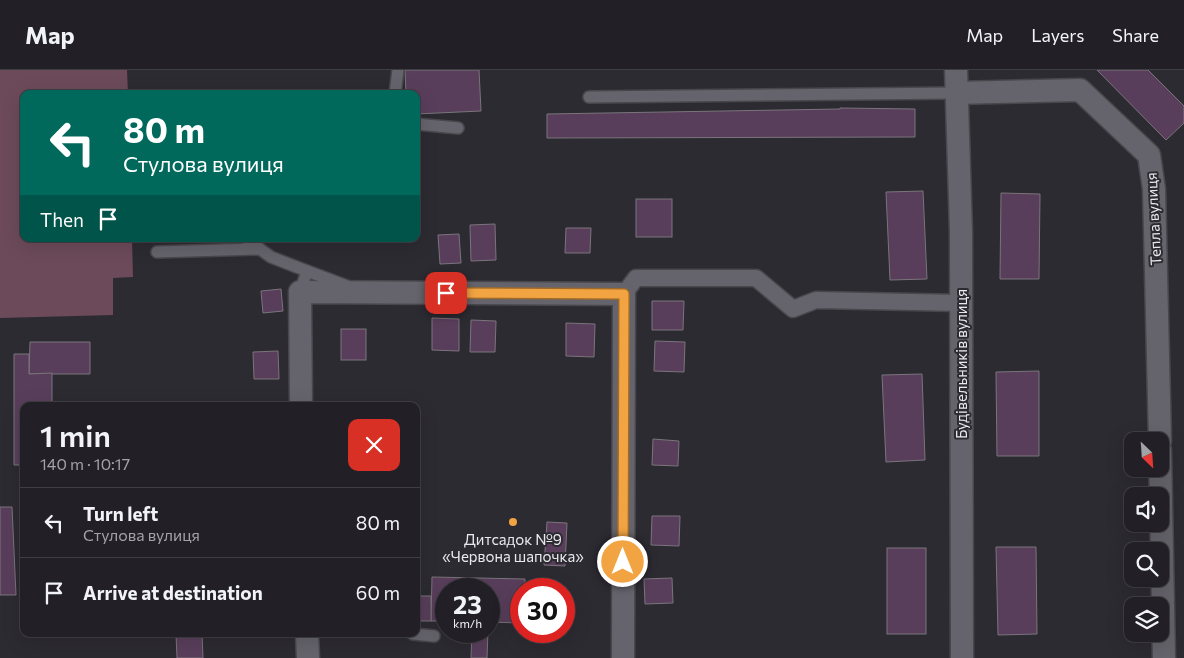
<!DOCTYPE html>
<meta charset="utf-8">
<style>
:root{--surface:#222026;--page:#2a282e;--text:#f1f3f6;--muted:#a2a3a7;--line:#3f3e43}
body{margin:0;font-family:Commissioner,sans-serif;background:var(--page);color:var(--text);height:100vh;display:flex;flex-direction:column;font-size:19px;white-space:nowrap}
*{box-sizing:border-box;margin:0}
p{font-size:16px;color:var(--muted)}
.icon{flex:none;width:28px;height:28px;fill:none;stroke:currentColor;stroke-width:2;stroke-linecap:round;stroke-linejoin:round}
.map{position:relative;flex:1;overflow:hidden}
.drawer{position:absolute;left:20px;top:332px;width:400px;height:235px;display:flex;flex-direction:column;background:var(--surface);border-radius:10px;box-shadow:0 5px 20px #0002,0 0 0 1px var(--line)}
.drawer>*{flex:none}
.guide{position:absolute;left:20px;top:20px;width:400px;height:152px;border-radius:10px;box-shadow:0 5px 20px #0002,0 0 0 1px var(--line);background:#00695c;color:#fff;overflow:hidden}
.needle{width:32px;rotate:155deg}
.fabs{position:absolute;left:1124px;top:362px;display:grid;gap:10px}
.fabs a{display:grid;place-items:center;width:45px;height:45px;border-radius:10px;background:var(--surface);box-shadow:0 5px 20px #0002,0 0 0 1px var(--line);font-size:25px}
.speed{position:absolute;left:435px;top:508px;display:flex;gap:10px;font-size:25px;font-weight:700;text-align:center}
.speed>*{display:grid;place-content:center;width:65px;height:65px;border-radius:50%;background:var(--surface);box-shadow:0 5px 20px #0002,0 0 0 1px var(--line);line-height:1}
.speed small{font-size:12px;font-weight:400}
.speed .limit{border:8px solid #d22;background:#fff;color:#111}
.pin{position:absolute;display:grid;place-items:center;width:42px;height:42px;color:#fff;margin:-21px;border-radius:10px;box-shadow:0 2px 8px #0006}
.me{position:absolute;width:55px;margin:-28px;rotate:0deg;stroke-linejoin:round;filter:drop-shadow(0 0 4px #0008)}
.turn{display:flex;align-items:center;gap:18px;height:105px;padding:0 20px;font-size:22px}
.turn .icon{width:65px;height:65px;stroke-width:2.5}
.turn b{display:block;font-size:35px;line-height:42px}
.then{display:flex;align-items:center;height:48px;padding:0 20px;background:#0003;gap:10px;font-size:19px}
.round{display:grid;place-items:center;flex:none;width:52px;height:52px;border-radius:10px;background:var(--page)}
.overview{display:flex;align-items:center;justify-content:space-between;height:85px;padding:0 20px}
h1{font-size:30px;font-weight:600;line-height:38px}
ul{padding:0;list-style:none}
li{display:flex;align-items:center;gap:15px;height:70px;padding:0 20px;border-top:1px solid var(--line)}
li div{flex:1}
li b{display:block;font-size:19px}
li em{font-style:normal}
header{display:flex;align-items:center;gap:30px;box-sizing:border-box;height:70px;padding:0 25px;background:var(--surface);border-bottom:1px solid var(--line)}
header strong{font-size:24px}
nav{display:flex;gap:28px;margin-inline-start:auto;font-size:18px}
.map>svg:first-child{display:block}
</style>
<header>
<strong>Map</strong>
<nav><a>Map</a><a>Layers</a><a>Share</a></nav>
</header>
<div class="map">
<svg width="1184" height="588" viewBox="0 0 1184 588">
<rect width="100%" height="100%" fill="#2d2b32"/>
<polygon fill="#6c4a5a" points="0,0 127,0 128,24 24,24 24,169 132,169 133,207 113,208 113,245 0,248"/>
<g fill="#593e5b" stroke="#7a747b">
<polygon points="405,0 479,0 481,41 416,44 416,24 406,24"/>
<polygon points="1097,0 1148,0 1184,36 1184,53 1166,70"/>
<polygon points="840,38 915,39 915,67 547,68 547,44 840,39"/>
<polygon points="923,121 927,209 890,210 886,122"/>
<polygon points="1001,123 1040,124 1039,209 1000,209"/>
<rect x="636" y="129" width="36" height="38"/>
<polygon points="495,154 496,190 471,191 470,155"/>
<polygon points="566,158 591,158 590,183 565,183"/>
<polygon points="459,164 461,193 440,194 438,165"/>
<polygon points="281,219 283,241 263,243 261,221"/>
<polygon points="652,231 684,231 683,260 652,260"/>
<polygon points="432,248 459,249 459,281 432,280"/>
<polygon points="471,250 496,251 495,282 470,282"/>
<polygon points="566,253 595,254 594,287 566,286"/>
<rect x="341" y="259" width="25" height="31"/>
<polygon points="655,271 685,272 684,302 654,301"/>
<polygon points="30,272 90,272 90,304 29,304"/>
<polygon points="278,281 279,309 254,309 253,282"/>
<polygon points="14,284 29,284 29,304 52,303 52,336 24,336 24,395 14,395"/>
<polygon points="1039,301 1039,386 997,386 996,302"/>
<polygon points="922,304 925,390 886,392 882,305"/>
<polygon points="653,369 679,371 678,396 652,395"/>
<polygon points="0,437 12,437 16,525 0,525"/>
<polygon points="652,446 680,446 679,476 651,475"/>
<polygon points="547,452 567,453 565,496 544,495"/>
<polygon points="996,477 1036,477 1037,564 998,565"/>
<rect x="887" y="478" width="39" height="86"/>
<polygon points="432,507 525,509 525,519 521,519 521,553 489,552 489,519 446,519 446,551 431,551"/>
<polygon points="672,508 673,533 645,534 644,509"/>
<rect x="416" y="526" width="15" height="25"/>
<polygon points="472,561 488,561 487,588 471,588"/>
<polygon points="176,564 202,564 203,588 177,588"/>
</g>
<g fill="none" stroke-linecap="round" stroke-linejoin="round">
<defs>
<g id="service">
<polyline points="395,24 398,0"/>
<polyline points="589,27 956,23"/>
<polyline points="416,54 458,58"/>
<polyline points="246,169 271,187 307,201 300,222"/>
<polyline points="157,182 260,179"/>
<polyline points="307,201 347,216"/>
<polyline points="413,564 434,566"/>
</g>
<polyline id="pedestrian" points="624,224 636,208 756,208 793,239 816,230 961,233"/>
<g id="minor">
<polyline points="956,0 961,162 962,588"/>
<polyline points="956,23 1080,20 1149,85 1154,119 1160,371"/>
<polyline points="301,336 300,222 624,224 623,588"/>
<polyline points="1160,380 1164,588"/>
<polyline points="307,564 308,588"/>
</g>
</defs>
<use href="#service" stroke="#48474c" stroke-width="14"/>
<use href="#pedestrian" stroke="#48474c" stroke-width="19"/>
<use href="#minor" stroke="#48474c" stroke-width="25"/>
<use href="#service" stroke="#65636b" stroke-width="11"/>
<use href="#pedestrian" stroke="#65636b" stroke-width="16"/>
<use href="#minor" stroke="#65636b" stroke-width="22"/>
</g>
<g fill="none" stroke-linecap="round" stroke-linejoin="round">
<defs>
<polyline id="route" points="446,223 624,224 623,492"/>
</defs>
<use href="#route" stroke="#9e6b2b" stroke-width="12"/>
<use href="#route" stroke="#f3a442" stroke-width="9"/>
</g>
<circle fill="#f3a442" stroke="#2d2b32" stroke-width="2" cx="513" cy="452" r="5"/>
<g text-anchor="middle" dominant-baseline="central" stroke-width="4" stroke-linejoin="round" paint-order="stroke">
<g font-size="15" fill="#e9e8ec" stroke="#2d2b32">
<text transform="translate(1153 149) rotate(-93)">Тепла вулиця</text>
<text transform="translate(961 294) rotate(-90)">Будівельників вулиця</text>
</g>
<g font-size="15" fill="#e9e8ec" stroke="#2d2b32">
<text x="513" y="469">Дитсадок №9<tspan x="513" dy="17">«Червона шапочка»</tspan></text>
</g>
</g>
</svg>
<div class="fabs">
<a><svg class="needle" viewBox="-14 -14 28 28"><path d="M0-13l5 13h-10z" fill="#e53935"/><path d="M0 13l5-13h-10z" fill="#a2a3a7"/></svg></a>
<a><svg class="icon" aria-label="sound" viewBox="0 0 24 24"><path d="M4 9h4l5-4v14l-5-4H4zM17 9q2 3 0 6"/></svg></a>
<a><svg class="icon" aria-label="search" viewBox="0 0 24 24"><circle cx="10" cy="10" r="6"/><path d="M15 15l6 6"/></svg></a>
<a><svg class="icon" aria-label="layers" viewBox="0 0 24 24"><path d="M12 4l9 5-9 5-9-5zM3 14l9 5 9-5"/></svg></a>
</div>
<div class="speed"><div>23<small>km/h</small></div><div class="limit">30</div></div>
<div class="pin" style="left:446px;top:223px;background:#d93025"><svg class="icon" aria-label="arrive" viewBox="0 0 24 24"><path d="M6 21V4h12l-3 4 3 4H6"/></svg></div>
<svg class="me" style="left:623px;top:492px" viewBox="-20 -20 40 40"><circle r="17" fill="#f3a442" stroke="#fff" stroke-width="3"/><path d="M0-11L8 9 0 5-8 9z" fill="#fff"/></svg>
<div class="guide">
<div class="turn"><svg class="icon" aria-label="left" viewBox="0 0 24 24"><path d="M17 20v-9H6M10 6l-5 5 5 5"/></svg><div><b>80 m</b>Стулова вулиця</div></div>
<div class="then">Then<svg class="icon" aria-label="arrive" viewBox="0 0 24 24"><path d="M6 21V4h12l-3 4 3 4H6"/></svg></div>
</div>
<section class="drawer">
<div class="overview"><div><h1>1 min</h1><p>140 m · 10:17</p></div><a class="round" style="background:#d93025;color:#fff"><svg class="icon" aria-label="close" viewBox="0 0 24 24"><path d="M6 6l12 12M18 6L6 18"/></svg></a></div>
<ul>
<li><svg class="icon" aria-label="left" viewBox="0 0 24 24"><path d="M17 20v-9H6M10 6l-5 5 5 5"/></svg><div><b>Turn left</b><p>Стулова вулиця</p></div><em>80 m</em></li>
<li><svg class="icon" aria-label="arrive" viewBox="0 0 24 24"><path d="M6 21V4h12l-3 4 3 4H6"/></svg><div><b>Arrive at destination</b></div><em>60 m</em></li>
</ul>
</section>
</div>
